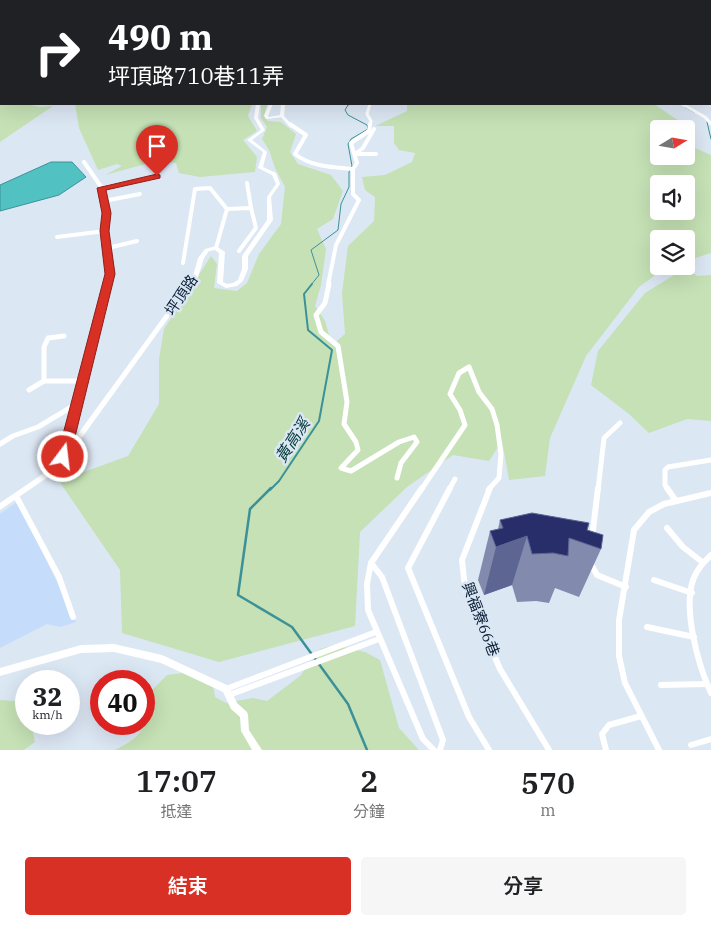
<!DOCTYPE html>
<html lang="zh-TW">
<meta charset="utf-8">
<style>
:root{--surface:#fff;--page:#f6f6f6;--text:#202124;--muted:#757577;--accent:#d93025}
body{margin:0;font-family:"IBM Plex Serif","Noto Sans TC",serif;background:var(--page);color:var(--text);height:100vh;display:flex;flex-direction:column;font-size:19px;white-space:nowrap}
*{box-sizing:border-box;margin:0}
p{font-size:16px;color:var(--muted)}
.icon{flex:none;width:28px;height:28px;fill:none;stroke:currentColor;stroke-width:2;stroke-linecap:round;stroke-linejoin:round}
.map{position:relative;height:750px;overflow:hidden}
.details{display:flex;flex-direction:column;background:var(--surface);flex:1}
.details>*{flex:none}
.guide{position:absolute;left:0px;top:0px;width:711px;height:105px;box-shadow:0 5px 20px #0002;background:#202124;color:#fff;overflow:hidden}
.needle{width:32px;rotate:79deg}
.buttons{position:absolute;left:650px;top:120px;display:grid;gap:10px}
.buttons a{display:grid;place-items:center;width:45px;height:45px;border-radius:5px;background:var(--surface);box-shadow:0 5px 20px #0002;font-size:25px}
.speed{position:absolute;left:15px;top:670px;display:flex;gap:10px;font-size:25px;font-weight:700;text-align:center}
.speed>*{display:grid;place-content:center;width:65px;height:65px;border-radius:50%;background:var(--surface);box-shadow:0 5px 20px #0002;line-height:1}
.speed small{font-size:12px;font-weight:400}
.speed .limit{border:8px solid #d22;background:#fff;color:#111}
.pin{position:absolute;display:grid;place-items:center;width:42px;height:42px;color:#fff;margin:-51px -21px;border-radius:50% 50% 50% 0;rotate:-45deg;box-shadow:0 0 5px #0007}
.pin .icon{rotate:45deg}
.me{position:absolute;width:55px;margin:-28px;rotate:15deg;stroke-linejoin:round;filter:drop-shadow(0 0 4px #0008)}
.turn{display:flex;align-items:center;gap:18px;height:105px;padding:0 25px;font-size:22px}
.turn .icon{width:65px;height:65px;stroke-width:2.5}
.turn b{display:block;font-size:35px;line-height:42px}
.eta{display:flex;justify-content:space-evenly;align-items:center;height:85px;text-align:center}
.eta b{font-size:30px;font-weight:600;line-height:35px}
.cta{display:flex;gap:10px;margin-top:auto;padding:10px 25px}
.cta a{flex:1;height:58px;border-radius:5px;background:var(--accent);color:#fff;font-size:20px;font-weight:600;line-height:58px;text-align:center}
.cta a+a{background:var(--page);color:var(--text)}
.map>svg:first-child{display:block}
</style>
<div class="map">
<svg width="711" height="750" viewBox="0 0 711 750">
<rect width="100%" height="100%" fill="#dce7f4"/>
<polygon fill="#c5ddfa" points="18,501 76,622 60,627 47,624 0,648 0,514"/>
<g fill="#c5e1b5" fill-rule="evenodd">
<polygon points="0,0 288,0 1,1 1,104 38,104 32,105 40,107 53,106 0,142"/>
<polygon points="75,104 252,104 248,116 257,131 243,140 257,157 255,172 200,177 179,173 176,163 157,161 105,175 122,166 117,164 98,170 79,128"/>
<path d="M261,104h6l-3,12 4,5 13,1 15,12 -6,18 8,12 33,11 12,16 -10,28 -16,10 9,20 -5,36 -6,21 10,15 7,24 13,-11 -3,-41 6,-47 26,-25 1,-24 -10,-7 -3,-13 23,-2 27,-13 3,-9 -16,-3 -5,-7v-17h-19l32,-15v-7h247l28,19 -4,6h-19v27h27v-12l25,11v98l-25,8v-22h-27v27h9l-29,21 -53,69 -36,82 -5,38 -36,4 -7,-39 -13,20 -36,-6 -46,32 -47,45 -5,94 -136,36 -97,-29 -2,-63 -61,-89 69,-25 31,-52v-45l5,-30 47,-73 6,8 -3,24 23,3 10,-8 12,-29 22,-30 4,-37 -10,-19 -6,-18 -7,-11 5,-12 -6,-9zM659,184h27v27h-27z"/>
<polygon points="687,267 697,276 711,275 711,421 687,419 649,433 629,414 591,385 598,351 645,293"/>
<path d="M334,645l31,7 15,8 19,68 20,22h-304c32,-17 29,-20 29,-52l23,-23 25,-3 21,13 2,12 11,6 27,-5 14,3 33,-25 20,-27z"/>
<polygon points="0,700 16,701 26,706 26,724 31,724 35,742 24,750 0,750"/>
</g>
<polygon fill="#51c2c1" stroke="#3c9198" points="51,162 72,162 86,177 59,195 0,211 0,185"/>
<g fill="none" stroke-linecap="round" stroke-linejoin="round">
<g stroke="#3c9198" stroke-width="1">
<polyline points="685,107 694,112"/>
<polyline points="707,122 711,139"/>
<polyline points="311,285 319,275 311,250 338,230 341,204 349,187 349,172 352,166 348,144 351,139 368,129 367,125 348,115 345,110 348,105 352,104"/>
</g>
<polyline stroke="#3c9198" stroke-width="2" points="270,490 279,481 319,421 332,350 308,330 304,294 312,284"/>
<polyline stroke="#3c9198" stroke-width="2.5" points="271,488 250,509 238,595 292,627 348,704 367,750"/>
<g stroke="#fff" stroke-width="3">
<polyline points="370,104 367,114 371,121 370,126"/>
<polyline points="682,104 705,117 711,124"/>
<polyline points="282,116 291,126"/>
</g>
<g stroke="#fff" stroke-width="4">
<path d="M290,124l16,11 -11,19c16,13 38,13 58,15"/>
<polyline points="374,129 363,148 355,154 376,154"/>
<polyline points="84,162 102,188 110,274 107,285"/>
<polyline points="247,183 251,208"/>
<polyline points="102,188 157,176"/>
<polyline points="104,201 140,194"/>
<polyline points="57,237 105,231"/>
<polyline points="108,248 137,241"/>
<polyline points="216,248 227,209"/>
<polyline points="183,263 195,189 210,188 227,209 251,208 256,228 239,251"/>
<polyline points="328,285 336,245 359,200 353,194 353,169 357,163 351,143 369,131 370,124"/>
</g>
<g stroke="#fff" stroke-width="5">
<polyline points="329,284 325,303 316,315 321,332 338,346 347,402 344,424 356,442 358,450 341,468 351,471 399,442 414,437 417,442 401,463 397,478"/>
<polyline points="64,336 48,338 44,347 44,381 84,381"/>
<polyline points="29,390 44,381"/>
<polyline points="0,444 13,436 38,427 78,403"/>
<polyline points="66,454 108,284"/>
<polyline points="421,490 465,425 460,410 450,394 459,373 469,367 479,392 492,409 497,425 501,454 499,478 488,490"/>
<polyline points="449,490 455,479"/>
<polyline points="598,490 604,438 620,423"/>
<polyline points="668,490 665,485 665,470 668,467 711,460"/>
</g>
<g stroke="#fff" stroke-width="6">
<polyline points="422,488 371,563 367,584 368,610 423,739 434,750"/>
<polyline points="450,488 408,568 469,717 489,750"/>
<polyline points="490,488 462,560 465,588 500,669 549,750"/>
<polyline points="667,488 676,501"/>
<polyline points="16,496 59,577 73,617"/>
<polyline points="667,528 683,547 701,561"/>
<polyline points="592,538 598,488"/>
<path d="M711,555c-8,8 -14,14 -18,25 -10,30 5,85 18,113"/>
<polyline points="589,561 597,575 626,587"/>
<polyline points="371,563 382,577 443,740 440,750"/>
<polyline points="654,580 692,593"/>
<polyline points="647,627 694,637"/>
<polyline points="661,685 707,684"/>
<polyline points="226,689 376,632"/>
<polyline points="229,695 379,639"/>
<polyline points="691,745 711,739"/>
<polyline points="606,750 602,734 609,725 641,716"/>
<polyline points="659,750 625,683 619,656 619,620 634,530 649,512 664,504 711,493"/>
</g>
<g fill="#fff" fill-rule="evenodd">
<polygon points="294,0 298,0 297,1 293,1"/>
<polygon points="628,0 632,0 633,1 629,1"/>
<rect x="710" y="60" width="1" height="3"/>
<polygon points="256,104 260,104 258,118 265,130 252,140 267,152 263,167 276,173 280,184 271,197 273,220 248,256 248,269 243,281 237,286 226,288 217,283 219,253 215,250 209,251 204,258 198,277 68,457 48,477 0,510 0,503 44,473 64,453 193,276 198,258 205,249 216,246 225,252 223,282 227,284 233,283 238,280 242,269 242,256 267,220 267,197 276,184 272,175 258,168 263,152 247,140 261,130 254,118"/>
<polygon points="269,104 273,104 268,116 269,117 280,115 281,104 285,104 284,117 266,119 264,116"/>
<polygon points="114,644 162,655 229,686 237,703 247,712 248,715 249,730 262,750 252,750 241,731 240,717 231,709 223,692 161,663 114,652 81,653 0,676 0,668 81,645"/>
</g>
</g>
<g fill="#828aae">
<polygon points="304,0 323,0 323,1 305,1"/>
<polygon points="500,520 587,530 601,549 579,597 555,588 549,603 536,601 517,602 512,585 484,595 478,580 490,531 498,529"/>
</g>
<g fill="#5d6693">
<polygon points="282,0 289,0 289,1 283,1"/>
<rect x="313" y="0" width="10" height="1"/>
<polygon points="527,536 512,585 484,595 496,547"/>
</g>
<polygon fill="#272e69" stroke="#5d6693" points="532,513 589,523 587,530 603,535 601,549 569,538 568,556 553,553 532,554 527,536 496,547 490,531 503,528 500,520"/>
<polygon fill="#d93025" stroke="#8d1f18" points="157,174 160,175 160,178 106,190 111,213 109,231 115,274 70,457 68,461 59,461 57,457 105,274 100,231 102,213 97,188"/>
<g text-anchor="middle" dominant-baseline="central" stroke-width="5" stroke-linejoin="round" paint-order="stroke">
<g font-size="15" fill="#0a1f38" stroke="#dce7f4">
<text transform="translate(181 295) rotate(-56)">坪頂路</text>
<text transform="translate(481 619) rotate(69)">興福寮66巷</text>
</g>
<g font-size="16" font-style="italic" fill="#003838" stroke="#dce7f4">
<text transform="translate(292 440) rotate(-57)">黃高溪</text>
</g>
</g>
</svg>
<div class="buttons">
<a><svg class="needle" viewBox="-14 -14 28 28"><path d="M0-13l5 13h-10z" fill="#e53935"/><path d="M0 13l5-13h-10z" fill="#757577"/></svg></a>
<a><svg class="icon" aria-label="sound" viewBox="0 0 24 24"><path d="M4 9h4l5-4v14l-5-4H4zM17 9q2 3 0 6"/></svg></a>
<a><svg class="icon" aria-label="layers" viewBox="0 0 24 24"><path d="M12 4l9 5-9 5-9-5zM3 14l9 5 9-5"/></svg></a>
</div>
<div class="speed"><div>32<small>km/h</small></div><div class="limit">40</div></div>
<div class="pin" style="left:157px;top:176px;background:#d93025"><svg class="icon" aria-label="arrive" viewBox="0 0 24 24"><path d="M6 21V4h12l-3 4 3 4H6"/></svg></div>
<svg class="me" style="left:63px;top:457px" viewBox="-20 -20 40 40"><circle r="17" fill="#d93025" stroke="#fff" stroke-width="3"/><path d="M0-11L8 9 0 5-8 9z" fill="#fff"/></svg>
<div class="guide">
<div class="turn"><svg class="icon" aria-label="right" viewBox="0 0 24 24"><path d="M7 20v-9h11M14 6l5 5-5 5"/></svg><div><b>490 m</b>坪頂路710巷11弄</div></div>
</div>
</div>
<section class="details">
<div class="eta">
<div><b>17:07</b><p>抵達</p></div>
<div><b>2</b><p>分鐘</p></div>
<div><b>570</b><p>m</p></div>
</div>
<div class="cta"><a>結束</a><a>分享</a></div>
</section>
